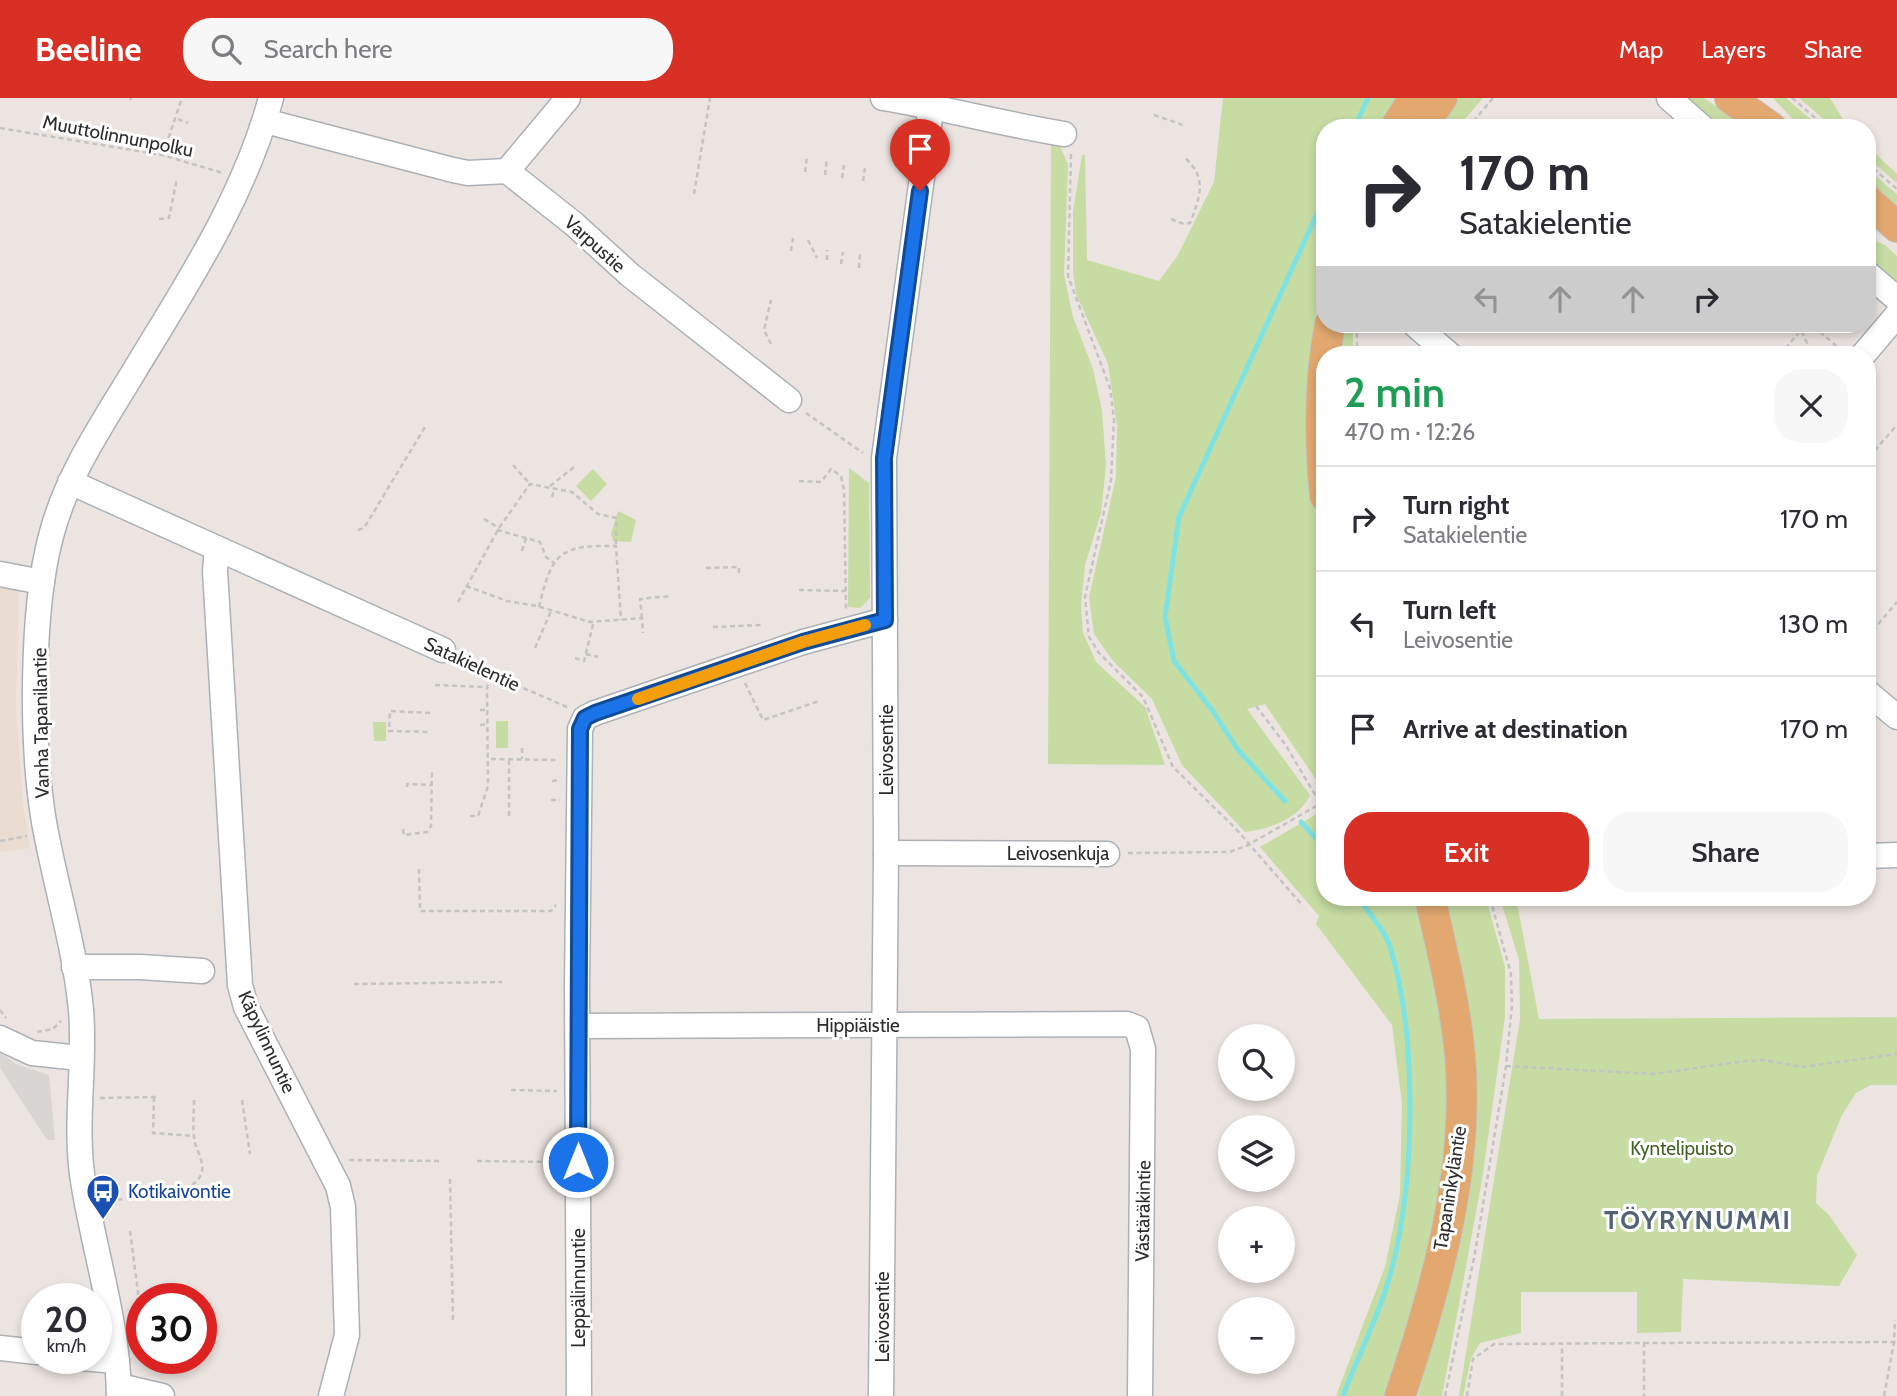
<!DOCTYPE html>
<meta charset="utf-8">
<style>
:root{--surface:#fff;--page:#f7f7f7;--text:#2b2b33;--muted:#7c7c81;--line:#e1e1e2;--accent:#d93025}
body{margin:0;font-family:Cabin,sans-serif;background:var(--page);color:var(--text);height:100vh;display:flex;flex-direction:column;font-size:26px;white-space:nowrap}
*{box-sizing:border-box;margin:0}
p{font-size:23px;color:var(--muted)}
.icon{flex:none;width:38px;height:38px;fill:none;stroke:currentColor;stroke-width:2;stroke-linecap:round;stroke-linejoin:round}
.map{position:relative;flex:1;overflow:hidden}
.details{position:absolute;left:1316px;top:248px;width:560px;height:560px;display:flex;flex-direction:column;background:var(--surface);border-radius:28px;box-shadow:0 4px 10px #0003}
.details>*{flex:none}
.banner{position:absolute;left:1316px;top:21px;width:560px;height:214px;border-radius:28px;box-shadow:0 4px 10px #0003;background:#fff;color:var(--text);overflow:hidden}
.fabs{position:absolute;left:1218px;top:926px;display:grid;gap:14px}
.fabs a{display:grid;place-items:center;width:77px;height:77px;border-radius:50%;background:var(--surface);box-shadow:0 4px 10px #0003;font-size:35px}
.speed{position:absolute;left:21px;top:1185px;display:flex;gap:14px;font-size:35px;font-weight:700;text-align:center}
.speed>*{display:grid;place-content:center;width:91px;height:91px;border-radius:50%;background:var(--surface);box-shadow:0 4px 10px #0003;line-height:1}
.speed small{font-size:18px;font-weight:400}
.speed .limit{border:10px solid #d22;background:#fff;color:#111}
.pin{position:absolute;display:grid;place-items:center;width:60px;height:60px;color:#fff;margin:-72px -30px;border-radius:50% 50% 50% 0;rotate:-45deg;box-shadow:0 0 7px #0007}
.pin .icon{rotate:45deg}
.me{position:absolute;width:77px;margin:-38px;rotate:0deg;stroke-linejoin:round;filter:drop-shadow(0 0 5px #0008)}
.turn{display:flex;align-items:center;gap:24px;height:147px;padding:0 28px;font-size:32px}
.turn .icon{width:91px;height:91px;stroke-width:2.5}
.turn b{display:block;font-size:49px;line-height:60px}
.lanes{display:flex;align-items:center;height:66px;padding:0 28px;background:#0003;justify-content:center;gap:35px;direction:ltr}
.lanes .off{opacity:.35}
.round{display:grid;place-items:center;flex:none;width:74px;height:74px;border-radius:28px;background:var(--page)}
.summary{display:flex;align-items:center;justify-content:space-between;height:119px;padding:0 28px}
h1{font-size:42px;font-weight:600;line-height:52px;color:#1e9e55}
.primary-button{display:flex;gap:14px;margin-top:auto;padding:14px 28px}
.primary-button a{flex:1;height:80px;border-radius:28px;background:var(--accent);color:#fff;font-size:28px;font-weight:600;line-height:80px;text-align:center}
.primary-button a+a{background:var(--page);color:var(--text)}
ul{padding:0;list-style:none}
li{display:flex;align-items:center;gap:21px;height:105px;padding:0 28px;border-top:2px solid var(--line)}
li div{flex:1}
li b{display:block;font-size:26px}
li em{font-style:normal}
header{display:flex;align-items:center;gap:42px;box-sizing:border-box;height:98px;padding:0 35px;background:var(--accent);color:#fff}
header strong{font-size:33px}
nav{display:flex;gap:38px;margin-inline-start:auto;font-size:24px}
.search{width:490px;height:63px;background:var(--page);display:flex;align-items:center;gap:18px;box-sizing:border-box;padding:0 24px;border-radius:28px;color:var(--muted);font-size:26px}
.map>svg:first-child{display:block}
</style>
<header>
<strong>Beeline</strong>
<div class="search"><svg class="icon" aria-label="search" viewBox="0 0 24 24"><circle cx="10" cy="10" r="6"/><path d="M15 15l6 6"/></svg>Search here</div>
<nav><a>Map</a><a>Layers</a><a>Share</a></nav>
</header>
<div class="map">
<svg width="1897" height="1298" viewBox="0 0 1897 1298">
<rect width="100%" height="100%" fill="#ece4e0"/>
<polygon fill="#ebdcd1" points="0,483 19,487 16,611 23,705 30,750 0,754"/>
<g fill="#c6dca3">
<path d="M1223,0h175l-18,30h-55v143c-21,71 -19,219 0,290v232l-60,-89 -18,5 63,86c-9,22 -41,35 -65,37l-63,-67 -30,-66 -39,-38 -19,-27 -5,-37 27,-120 1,-51 -9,-62 -32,-70 -3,-23v-59l9,-57h3l2,105 72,21 19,-26 36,-73z"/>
<polygon points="1455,0 1483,0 1457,30 1433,30"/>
<polygon points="1684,0 1704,0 1747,30 1718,30"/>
<polygon points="1773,0 1786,0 1821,30 1801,30"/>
<polygon points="1799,0 1830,0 1848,30 1834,30"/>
<polygon points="1051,42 1058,43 1068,67 1064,177 1073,219 1093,271 1102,313 1106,367 1101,415 1085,467 1081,507 1083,535 1096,564 1145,609 1165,667 1048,666"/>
<polygon points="1867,48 1897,76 1897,85 1867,59"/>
<polygon points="1867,71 1897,96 1897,115 1867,88"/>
<polygon points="1867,140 1885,147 1897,158 1897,189 1867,162"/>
<polygon points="1340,226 1353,226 1353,257 1336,257"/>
<polygon points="849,370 869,385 870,500 860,510 848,509"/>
<polygon points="593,371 607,386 591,403 576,388"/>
<polygon points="618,413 636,422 631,444 613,443 611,436"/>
<rect x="496" y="623" width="12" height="27"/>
<polygon points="373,624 386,624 386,643 374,643"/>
<polygon points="1325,711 1325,800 1415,800 1448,926 1449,1027 1439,1101 1418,1188 1385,1298 1336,1298 1385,1169 1400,1097 1402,1006 1392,927 1316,826 1319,818 1260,749"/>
<polygon points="1442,800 1486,800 1505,869 1505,919 1482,1082 1442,1298 1418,1298 1429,1245 1471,933 1470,915"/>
<polygon points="1500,800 1516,800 1539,921 1897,919 1897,987 1871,987 1856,995 1842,1017 1817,1078 1816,1105 1829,1117 1857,1157 1839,1188 1683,1181 1681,1234 1637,1235 1637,1194 1521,1194 1521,1235 1480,1245 1471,1260 1463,1298 1459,1298 1520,921 1519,862"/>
</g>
<polygon fill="#d9d5d2" points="0,955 16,966 49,977 55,1042 47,1042 0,970"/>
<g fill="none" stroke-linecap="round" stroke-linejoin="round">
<g stroke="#7fe2e2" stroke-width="5">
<polyline points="1354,30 1368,0"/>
<polyline points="1285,703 1238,652 1212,612 1174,563 1165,519 1179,419 1325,98"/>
<polyline points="1301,724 1325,750"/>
<path d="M1343,1298c15,-41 37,-82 48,-124 24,-90 27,-235 -1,-325 -5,-17 -22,-34 -31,-49"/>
</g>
<defs>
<g id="minor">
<path d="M883,0c61,10 120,26 181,36"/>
<polyline points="1669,0 1703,30"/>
<polyline points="265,23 453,72 468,75 507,73 574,126 630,177 789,302"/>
<polyline points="507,73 568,0"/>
<polyline points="1867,175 1897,201"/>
<polyline points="1414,226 1450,257"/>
<polyline points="1863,257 1897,217"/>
<polyline points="70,384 443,552"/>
<polyline points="217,451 215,473 240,887 246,909 338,1088 343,1109 347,1237 331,1298"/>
<polyline points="0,476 42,484"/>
<polyline points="1867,594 1897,619"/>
<polyline points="886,755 1107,756"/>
<polyline points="1867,758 1897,757"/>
<polyline points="74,869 140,869 202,873"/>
<polyline points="578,928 1127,926 1137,930 1143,951 1140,1298"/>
<polyline points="0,940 32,955 80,960"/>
<polyline points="0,1250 37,1254"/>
<polyline points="81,1260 117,1263"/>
<polyline points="119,1288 162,1298"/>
<path d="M119,1298c-1,-72 -23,-138 -35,-209 -11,-61 2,-117 -3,-177 -6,-63 -26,-126 -37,-188 -13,-77 -13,-211 7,-286 15,-58 48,-107 79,-158 55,-91 113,-177 141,-280"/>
<polyline points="579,1298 577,887 580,631 585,620 595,615 803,544 885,522"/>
<polyline points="881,1298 886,755 884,360 930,20 926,9"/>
</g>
<g id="major">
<polyline points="1730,0 1772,30"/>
<polyline points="1395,30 1414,0"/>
<polyline points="1421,30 1442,0"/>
<polyline points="1867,102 1897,129"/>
<path d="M1325,398c-6,-58 -6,-115 5,-172"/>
<path d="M1400,1298c36,-107 70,-226 60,-341 -5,-53 -18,-105 -30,-157"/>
</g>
</defs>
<use href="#minor" stroke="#acb1b7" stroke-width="27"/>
<use href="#major" stroke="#c4c4c4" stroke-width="32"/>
<g stroke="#c4c4c4" stroke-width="2.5" stroke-dasharray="5 3.5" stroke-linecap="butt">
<polyline points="1792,0 1827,30"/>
<polyline points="130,2 131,0"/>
<polyline points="1154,17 1183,27"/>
<polyline points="178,21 188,25"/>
<polyline points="0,30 162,57 223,75"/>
<polyline points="1468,30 1493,0"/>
<polyline points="163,56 182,0"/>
<polyline points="1071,56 1068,178 1110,290 1114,321 1111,382 1085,499 1089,539 1099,555 1143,599 1173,669 1236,731 1303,808"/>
<polyline points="1867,65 1897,91"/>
<polyline points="805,74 807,58"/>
<polyline points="825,77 827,60"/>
<polyline points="842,80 844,67"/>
<polyline points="863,83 865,70"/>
<polyline points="694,96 710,0"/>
<polyline points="159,121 169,120 177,80"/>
<path d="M1171,121l13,5 6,-1c10,-26 18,-45 -6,-66"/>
<polyline points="808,142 817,160"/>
<polyline points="791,153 793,140"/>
<polyline points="827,162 827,152"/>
<polyline points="841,166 843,154"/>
<polyline points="859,170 860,156"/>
<polyline points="1788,226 1801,232 1818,232 1842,253"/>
<polyline points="771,246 764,232 771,202"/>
<polyline points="1357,257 1357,226"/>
<polyline points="1780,257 1801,232 1807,245 1808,257"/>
<polyline points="806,315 863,355"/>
<polyline points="1869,359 1897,327"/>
<polyline points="513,367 530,386"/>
<polyline points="799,383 821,384 831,371 841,378 844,392 846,511"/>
<polyline points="550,388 574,369"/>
<polyline points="552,399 555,390"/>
<polyline points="484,421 499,430"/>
<polyline points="358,432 364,430 425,329"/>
<polyline points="497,432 540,444 546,459 554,465"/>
<polyline points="522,453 526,440"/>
<polyline points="706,470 739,469 739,478"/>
<polyline points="466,488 507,503 537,508 590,524 642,520 643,535"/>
<polyline points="799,492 845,493"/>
<polyline points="458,504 499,430 530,386 572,394 598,416 616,420 616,448"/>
<path d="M539,509c13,-56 22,-62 77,-61l5,74"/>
<polyline points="642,520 640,501 670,498"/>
<polyline points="713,529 761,527"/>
<polyline points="1867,539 1897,504"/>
<polyline points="535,550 551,513"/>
<polyline points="586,556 598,559"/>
<polyline points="575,560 584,563 594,523"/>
<polyline points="461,563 567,609"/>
<polyline points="745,585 763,622 819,603"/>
<polyline points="435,587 487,589"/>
<polyline points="1256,608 1285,646 1320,705"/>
<polyline points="480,612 488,612"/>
<polyline points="430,615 390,613 389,633 431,634"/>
<polyline points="480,627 488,626"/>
<polyline points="522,650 522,661"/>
<polyline points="491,661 558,662"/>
<polyline points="552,683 559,682"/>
<polyline points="407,689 407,686 431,687"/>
<polyline points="551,702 560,702"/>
<polyline points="470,718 478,718 488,688 487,589 492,576"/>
<polyline points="509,718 509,661"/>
<polyline points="403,731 404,737 427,734 431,728 432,672"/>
<polyline points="0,743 27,738"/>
<polyline points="1128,755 1230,754 1248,747 1325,703"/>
<polyline points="419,771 420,813 551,813 556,807"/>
<polyline points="354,886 502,884"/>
<polyline points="0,912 6,920"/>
<polyline points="37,934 53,931 61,923"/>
<polyline points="1506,968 1654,976 1745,963 1764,962 1802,969 1897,956"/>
<polyline points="511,992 557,993"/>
<polyline points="154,999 153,1035 194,1038"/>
<polyline points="100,1000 157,999"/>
<polyline points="242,1002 250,1056"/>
<polyline points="349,1062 439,1063"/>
<polyline points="477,1063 558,1064"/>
<polyline points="450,1081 453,1225"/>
<path d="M109,1102c21,-2 99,-1 93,-36 -1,-7 -5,-14 -7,-21 -3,-15 -1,-29 -1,-44"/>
<polyline points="130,1133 138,1194 135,1230"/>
<polyline points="1644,1245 1897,1244"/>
<polyline points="167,1260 191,1261"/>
<polyline points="1445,1298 1475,1155 1506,968 1512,907 1511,876 1490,800"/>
<polyline points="1467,1298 1473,1261 1494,1246 1644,1245 1644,1298"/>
<polyline points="1562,1298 1562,1246"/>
<polyline points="1884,1298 1894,1244 1895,1222"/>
</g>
<use href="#minor" stroke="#fff" stroke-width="24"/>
<use href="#major" stroke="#e2a86f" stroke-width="30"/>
</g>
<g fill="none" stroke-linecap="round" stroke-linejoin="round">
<defs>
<polyline id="route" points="578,1064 580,631 585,620 595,615 803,544 885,522 884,360 920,93"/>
</defs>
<use href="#route" stroke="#114b97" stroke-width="18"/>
<use href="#route" stroke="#1a73e8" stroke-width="12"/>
<polyline stroke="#f59e0b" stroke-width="12" points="638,601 803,544 865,527"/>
</g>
<defs>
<symbol id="bus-pin" viewBox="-11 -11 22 30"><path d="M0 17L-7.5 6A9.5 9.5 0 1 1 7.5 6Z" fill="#1a4fb4" stroke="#fff"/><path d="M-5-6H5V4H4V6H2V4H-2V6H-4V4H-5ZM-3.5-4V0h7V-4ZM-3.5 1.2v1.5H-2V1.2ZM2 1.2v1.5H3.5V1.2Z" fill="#fff"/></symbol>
</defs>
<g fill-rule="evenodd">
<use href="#bus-pin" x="84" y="1074" width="38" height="52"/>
</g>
<g text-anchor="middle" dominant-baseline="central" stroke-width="6" stroke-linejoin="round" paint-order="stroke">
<g font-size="19" fill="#2c2c2c" stroke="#fff">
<text transform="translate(118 38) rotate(11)">Muuttolinnunpolku</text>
<text transform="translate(595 146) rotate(42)">Varpustie</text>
<text transform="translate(472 566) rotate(25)">Satakielentie</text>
<text transform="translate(41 625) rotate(-91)">Vanha Tapanilantie</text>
<text transform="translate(886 652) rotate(-90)">Leivosentie</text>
<text x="1058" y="755">Leivosenkuja</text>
<text x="858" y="927">Hippiäistie</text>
<text transform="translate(267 944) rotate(65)">Käpylinnuntie</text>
<text transform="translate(1450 1090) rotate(-81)">Tapaninkyläntie</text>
<text transform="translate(1143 1113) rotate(-89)">Västäräkintie</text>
<text transform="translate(578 1190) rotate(-90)">Leppälinnuntie</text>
<text transform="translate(882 1219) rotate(-90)">Leivosentie</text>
</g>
<g font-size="19" fill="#416223" stroke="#fff">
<text x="1682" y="1050">Kyntelipuisto</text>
</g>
<g font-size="19" fill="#164399" stroke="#fff" text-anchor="start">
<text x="128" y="1093">Kotikaivontie</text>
</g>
<g font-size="26" font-weight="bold" letter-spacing="2" fill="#516278" stroke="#fff">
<text x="1698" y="1122">TÖYRYNUMMI</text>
</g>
</g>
</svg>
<div class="fabs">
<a><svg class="icon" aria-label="search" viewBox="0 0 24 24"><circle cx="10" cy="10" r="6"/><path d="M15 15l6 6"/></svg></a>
<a><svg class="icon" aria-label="layers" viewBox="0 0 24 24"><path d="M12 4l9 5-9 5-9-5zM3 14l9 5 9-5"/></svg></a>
<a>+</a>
<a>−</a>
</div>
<div class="speed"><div>20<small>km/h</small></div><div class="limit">30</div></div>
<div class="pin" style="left:920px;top:93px;background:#d93025"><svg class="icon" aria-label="arrive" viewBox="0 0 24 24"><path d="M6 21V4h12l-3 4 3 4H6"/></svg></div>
<svg class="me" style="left:578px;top:1064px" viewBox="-20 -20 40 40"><circle r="17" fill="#1a73e8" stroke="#fff" stroke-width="3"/><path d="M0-11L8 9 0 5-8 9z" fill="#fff"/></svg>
<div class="banner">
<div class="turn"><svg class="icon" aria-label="right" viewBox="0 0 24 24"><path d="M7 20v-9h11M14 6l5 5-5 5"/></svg><div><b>170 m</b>Satakielentie</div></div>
<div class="lanes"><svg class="icon off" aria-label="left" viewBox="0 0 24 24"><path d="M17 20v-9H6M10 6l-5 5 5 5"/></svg><svg class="icon off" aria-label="ahead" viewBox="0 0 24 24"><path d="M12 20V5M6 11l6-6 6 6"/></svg><svg class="icon off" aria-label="ahead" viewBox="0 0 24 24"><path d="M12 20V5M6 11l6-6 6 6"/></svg><svg class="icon" aria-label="right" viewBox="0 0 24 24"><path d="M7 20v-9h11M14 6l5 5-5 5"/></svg></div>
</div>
<section class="details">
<div class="summary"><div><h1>2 min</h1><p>470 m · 12:26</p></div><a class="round"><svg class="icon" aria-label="close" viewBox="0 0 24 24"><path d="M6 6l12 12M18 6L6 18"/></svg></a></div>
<ul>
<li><svg class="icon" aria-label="right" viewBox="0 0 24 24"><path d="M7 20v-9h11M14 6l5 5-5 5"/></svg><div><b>Turn right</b><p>Satakielentie</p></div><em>170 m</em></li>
<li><svg class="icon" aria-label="left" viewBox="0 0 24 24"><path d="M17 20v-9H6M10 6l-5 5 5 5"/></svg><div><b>Turn left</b><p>Leivosentie</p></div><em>130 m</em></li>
<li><svg class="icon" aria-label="arrive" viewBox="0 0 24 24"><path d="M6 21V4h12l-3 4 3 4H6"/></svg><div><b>Arrive at destination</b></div><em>170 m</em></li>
</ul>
<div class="primary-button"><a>Exit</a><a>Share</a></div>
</section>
</div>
